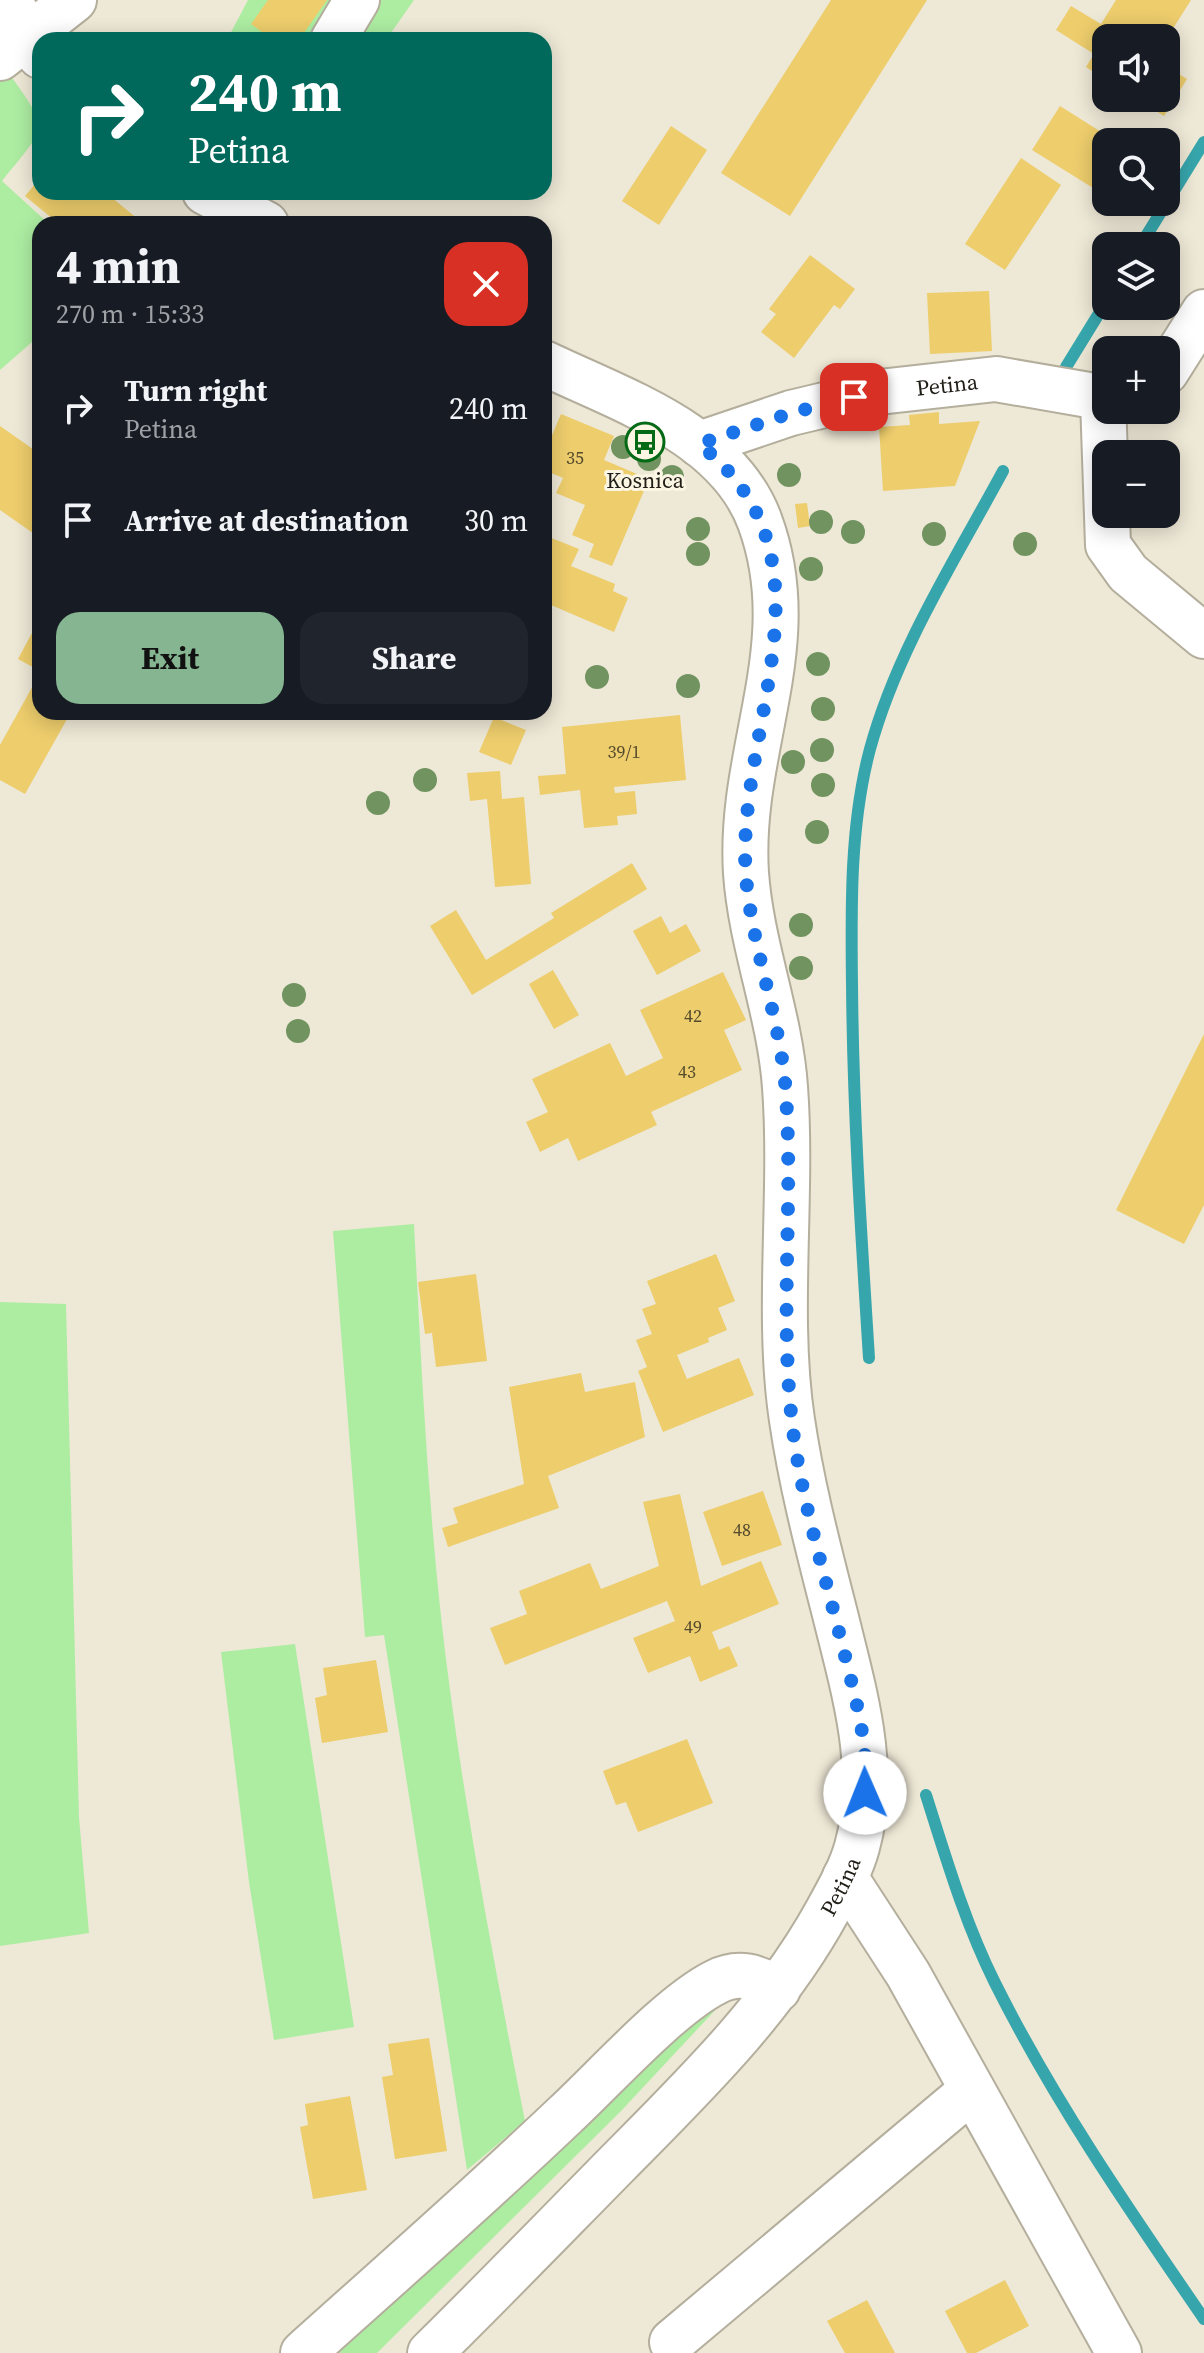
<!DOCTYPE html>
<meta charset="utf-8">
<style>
:root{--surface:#171b24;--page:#20242c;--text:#f1f3f6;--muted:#9ea1a6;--accent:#86b591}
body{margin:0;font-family:"Source Serif 4",serif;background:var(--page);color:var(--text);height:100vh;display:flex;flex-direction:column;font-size:30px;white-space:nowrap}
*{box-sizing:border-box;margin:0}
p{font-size:26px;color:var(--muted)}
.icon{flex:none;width:44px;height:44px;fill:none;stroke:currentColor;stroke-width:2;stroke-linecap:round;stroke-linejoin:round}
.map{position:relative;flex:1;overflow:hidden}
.side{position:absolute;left:32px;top:216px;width:520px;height:504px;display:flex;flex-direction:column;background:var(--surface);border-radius:24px;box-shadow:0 4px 20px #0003}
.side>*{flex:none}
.guide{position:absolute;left:32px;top:32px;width:520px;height:168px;border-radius:24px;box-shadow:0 4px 20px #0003;background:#00695c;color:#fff;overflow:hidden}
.tools{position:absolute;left:1092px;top:24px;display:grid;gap:16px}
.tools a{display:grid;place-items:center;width:88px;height:88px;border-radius:16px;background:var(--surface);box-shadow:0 4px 20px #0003;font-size:40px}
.pin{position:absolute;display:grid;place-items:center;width:68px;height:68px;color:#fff;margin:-34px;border-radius:16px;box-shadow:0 4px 12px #0006}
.me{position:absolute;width:88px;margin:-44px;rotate:359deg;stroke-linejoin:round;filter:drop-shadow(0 0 6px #0008)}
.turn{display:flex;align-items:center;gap:28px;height:168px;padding:0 24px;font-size:36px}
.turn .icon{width:104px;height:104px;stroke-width:2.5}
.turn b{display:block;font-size:56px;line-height:68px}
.round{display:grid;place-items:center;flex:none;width:84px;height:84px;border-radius:24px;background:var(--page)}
.head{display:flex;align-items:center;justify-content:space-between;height:136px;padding:0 24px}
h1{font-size:48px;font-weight:700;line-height:60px}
.primary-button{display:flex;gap:16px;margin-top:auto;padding:16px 24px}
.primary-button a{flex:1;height:92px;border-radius:24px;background:var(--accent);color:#111;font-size:32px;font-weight:700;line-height:92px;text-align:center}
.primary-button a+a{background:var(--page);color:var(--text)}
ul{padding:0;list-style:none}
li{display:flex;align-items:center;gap:24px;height:112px;padding:0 24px}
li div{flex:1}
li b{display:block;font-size:30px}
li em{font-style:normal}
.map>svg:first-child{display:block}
</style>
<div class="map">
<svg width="1204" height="2353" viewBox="0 0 1204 2353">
<rect width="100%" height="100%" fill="#eee8d6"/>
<g fill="#adeda2">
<polygon points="248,0 414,0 386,40 227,40"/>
<path d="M8,72c43,60 39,53 -6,109l47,43h-9v111l-40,35v-296z"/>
<path d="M414,1224c8,156 15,311 36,466 19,144 47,288 75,431l-58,49 -83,-535 -19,2 -32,-406z"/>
<polygon points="0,1302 66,1304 79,1817 89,1933 0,1946"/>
<polygon points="295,1644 354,2027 274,2040 249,1882 221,1652"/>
<polygon points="719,2006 621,2111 377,2353 328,2353 707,2007"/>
</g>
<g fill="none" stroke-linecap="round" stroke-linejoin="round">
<g stroke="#37a6ac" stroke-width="12">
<polyline points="1140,246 1204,142"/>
<polyline points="1066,367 1106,302"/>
<path d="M869,1358c-8,-125 -16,-249 -17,-374 -1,-78 -2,-160 18,-235 27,-99 85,-189 133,-278"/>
<path d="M926,1795c20,63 39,128 69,188 59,118 135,228 209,336"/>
</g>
</g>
<g fill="#edcd6c">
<polygon points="268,0 327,0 299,40 273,40 251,24"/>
<polygon points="831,0 927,0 790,216 721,173"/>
<polygon points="1116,0 1191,0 1167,38 1106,38 1106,80 1086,67 1094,54 1056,30 1071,6 1101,24"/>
<polygon points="1166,66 1187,79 1164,116 1135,98 1166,98"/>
<polygon points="1060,106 1117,142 1106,142 1106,196 1032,150"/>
<polygon points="671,126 707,150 659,225 622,201"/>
<polygon points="1021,158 1061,185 1005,270 965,244"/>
<polygon points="40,178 40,192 105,192 144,224 59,224 25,196"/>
<polygon points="810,255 855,289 840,309 834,305 794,358 761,332 776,314 769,309"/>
<polygon points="989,291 992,351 930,354 927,293"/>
<polygon points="939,412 939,424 980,421 955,486 883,491 879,427 910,425 909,415"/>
<polygon points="561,414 614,436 604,460 649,479 612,566 589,557 594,544 572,535 585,505 556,493 563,478 544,470 544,454"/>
<polygon points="0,426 40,454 40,538 0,510"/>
<polygon points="807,503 810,526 798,528 795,504"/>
<polygon points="544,535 579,549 571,566 615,584 613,591 628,598 614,632 544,602 544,590 551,573 544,570"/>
<polygon points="40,618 40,671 18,659"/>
<polygon points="40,673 40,712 71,712 25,794 0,780 0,745"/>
<polygon points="680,715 686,780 614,787 615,793 635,791 637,814 617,816 618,825 584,828 580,790 540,795 538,776 566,774 562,727"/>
<polygon points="494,717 526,730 511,765 479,752"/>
<polygon points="500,771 502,799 524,797 531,884 495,887 487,799 470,801 467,773"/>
<polygon points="632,863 647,889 472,995 430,926 456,910 486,960 554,918 551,913"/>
<polygon points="661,916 670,933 686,924 701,951 657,975 633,931"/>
<polygon points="553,970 579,1015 554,1029 529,984"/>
<polygon points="723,972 746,1020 724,1030 742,1070 651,1112 657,1125 578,1161 568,1138 540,1152 526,1122 548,1112 532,1079 610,1043 626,1076 663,1058 640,1010"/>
<polygon points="1204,1034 1204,1205 1184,1244 1116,1210"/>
<polygon points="716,1254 735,1301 718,1308 727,1330 708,1338 709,1342 677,1355 687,1379 739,1358 754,1395 663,1432 638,1371 647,1367 636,1340 652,1334 642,1309 656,1304 647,1281"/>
<polygon points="476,1274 487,1361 436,1367 432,1333 425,1334 418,1282"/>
<polygon points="581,1373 585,1392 635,1382 645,1437 548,1476 559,1508 448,1547 442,1528 458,1523 453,1508 524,1484 509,1387"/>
<polygon points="763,1491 782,1545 722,1566 703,1512"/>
<polygon points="680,1494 701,1586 761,1561 779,1604 712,1632 719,1650 729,1646 738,1666 700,1682 690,1656 648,1673 633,1638 675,1621 667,1601 505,1665 490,1628 527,1614 519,1591 590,1563 601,1589 659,1566 643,1502"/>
<polygon points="376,1660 388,1732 322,1743 315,1698 327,1695 323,1668"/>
<polygon points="687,1739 713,1803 638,1832 626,1802 616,1805 603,1771"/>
<polygon points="429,2038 447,2151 395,2159 382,2077 393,2075 388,2044"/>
<polygon points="350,2096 367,2190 313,2199 300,2127 308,2125 305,2104"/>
<polygon points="1005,2280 1029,2326 976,2353 967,2353 945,2311"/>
<polygon points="867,2300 895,2353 845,2353 827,2321"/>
</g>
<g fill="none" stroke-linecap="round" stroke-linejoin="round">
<defs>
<g id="minor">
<polyline points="9,0 40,56"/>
<polyline points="333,40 357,0"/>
<polyline points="0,58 74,0"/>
<polyline points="205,192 266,224"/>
<polyline points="1166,372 1204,312"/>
<polyline points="1103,399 1108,545 1128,573 1204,636"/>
<path id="s1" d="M699,444l92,-31 88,-21 117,-13 110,19"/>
<polyline points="845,1877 908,1974 1119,2353"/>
<polyline points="672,2342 972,2090"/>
<path d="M303,2353c88,-79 177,-157 262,-238 40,-37 105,-110 151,-133 23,-12 41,-5 62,7"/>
<path id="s2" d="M430,2353c63,-62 124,-125 186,-188 78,-79 158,-156 212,-255 11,-20 23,-41 29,-63 21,-75 -2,-152 -20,-225 -17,-67 -35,-134 -45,-202 -16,-105 1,-225 -7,-333 -5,-72 -34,-142 -39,-214 -8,-124 59,-228 14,-351 -32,-88 -139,-122 -216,-159"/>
</g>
</defs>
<use href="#minor" stroke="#b4ae9d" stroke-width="48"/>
<use href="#minor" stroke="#fff" stroke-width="44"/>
</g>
<g fill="#719360">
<circle cx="623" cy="447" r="12"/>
<circle cx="649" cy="459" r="12"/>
<circle cx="789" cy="475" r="12"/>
<circle cx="672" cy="477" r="12"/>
<circle cx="821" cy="522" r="12"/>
<circle cx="698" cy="529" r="12"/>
<circle cx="853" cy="532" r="12"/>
<circle cx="934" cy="534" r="12"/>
<circle cx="1025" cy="544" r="12"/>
<circle cx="698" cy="554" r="12"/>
<circle cx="811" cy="569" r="12"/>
<circle cx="818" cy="664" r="12"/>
<circle cx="597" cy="677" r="12"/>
<circle cx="688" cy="686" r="12"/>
<circle cx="823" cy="709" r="12"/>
<circle cx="822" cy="750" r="12"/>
<circle cx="793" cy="762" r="12"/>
<circle cx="425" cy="780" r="12"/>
<circle cx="823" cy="785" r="12"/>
<circle cx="378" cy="803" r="12"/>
<circle cx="817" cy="832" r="12"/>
<circle cx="801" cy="925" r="12"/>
<circle cx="801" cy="968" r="12"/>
<circle cx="294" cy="995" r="12"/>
<circle cx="298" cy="1031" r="12"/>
</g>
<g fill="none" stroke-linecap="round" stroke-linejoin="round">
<path stroke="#1a73e8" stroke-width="14" stroke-dasharray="0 25.2" d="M854,397l-63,16 -92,31c147,115 35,284 47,433 6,69 32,136 39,205 10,121 -8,243 10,363 11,71 33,141 50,211 11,44 24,91 20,137"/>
</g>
<defs>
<symbol id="bus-ring" viewBox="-11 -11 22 22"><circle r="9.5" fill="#fbf5e3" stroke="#046a16" stroke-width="1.5"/><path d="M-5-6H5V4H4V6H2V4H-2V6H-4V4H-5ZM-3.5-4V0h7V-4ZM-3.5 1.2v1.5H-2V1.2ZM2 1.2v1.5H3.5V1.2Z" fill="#046a16"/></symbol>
</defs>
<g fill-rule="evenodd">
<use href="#bus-ring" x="623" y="420" width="44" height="44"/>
</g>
<g text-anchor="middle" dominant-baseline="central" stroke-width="6" stroke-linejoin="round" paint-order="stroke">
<g font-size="18" fill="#544a2d">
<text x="575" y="457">35</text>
<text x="624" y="751">39/1</text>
<text x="693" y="1015">42</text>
<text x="687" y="1071">43</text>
<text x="742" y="1529">48</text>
<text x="693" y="1626">49</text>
</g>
<g font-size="22" fill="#211e18" stroke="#fbf5e3">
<text stroke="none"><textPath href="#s1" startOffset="256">Petina</textPath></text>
<text stroke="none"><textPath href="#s2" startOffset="624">Petina</textPath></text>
</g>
<g font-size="22" fill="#211e18" stroke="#fbf5e3">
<text x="645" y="480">Kosnica</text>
</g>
</g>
</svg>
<div class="tools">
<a><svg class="icon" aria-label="sound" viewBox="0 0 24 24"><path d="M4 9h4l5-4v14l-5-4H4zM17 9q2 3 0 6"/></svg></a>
<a><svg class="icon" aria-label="search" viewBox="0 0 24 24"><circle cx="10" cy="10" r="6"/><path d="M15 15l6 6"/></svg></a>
<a><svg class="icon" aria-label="layers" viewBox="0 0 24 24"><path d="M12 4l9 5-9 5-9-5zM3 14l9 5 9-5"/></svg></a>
<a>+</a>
<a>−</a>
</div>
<div class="pin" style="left:854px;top:397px;background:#d93025"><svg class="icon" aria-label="arrive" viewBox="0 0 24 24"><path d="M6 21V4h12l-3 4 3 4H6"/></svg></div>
<svg class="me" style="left:865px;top:1793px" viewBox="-20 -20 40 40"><circle r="19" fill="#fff"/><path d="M0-13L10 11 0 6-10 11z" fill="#1a73e8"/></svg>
<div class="guide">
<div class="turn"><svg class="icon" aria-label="right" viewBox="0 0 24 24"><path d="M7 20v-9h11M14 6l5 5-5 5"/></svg><div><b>240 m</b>Petina</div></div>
</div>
<section class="side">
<div class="head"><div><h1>4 min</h1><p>270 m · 15:33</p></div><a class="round" style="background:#d93025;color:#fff"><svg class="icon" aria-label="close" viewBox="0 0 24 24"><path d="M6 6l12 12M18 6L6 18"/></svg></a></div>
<ul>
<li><svg class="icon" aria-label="right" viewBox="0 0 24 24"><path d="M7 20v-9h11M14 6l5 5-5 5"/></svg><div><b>Turn right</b><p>Petina</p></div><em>240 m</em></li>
<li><svg class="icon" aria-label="arrive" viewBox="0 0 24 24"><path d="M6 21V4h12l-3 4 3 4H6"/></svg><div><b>Arrive at destination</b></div><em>30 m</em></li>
</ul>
<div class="primary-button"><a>Exit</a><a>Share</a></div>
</section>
</div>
